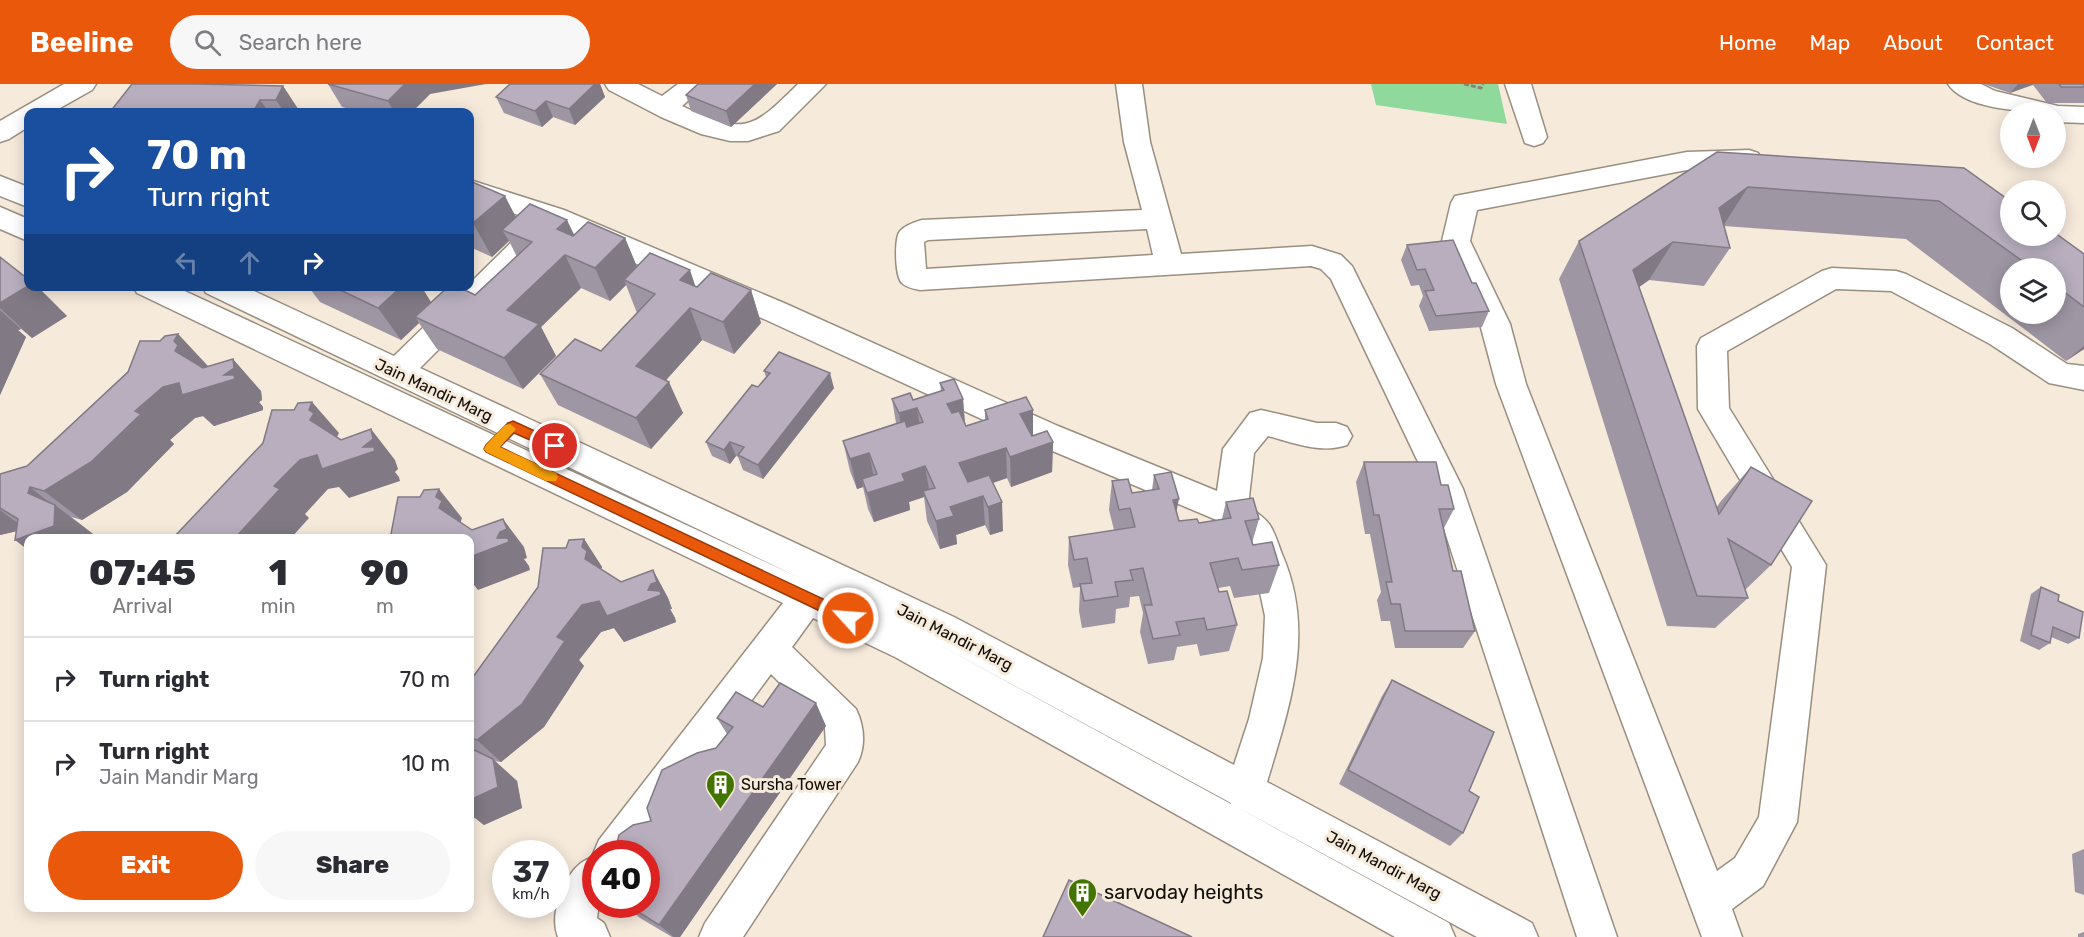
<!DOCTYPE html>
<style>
:root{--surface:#fff;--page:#f7f7f7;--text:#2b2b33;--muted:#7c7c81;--line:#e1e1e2;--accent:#ea580c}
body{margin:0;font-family:Rubik,sans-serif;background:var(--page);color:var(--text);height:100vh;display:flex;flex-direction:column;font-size:22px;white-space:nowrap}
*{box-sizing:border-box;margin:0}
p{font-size:20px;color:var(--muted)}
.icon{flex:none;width:33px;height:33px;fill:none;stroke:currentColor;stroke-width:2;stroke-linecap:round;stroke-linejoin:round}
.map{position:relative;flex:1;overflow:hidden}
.drawer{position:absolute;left:24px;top:450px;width:450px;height:378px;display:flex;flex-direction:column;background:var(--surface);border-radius:12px;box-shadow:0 3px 15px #0003}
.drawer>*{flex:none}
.guide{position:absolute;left:24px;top:24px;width:450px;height:183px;border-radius:12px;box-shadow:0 3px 15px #0003;background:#1a4fa0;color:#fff;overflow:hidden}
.needle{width:39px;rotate:180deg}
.fabs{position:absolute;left:2000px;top:18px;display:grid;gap:12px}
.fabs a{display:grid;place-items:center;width:66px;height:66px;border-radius:50%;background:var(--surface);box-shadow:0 3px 15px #0003;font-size:30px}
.speed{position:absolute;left:492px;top:756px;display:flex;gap:12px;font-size:30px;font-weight:700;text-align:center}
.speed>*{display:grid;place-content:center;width:78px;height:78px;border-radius:50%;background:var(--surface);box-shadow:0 3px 15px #0003;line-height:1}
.speed small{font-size:15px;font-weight:400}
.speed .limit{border:9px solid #d22;background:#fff;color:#111}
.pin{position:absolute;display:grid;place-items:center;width:51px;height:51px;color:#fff;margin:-26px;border:3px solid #fff;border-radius:50%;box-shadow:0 2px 6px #0007}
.me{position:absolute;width:66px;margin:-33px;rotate:296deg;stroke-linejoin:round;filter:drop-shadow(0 0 4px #0008)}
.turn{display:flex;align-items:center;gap:21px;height:126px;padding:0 24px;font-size:27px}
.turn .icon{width:78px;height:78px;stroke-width:2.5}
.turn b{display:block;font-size:42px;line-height:51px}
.lanes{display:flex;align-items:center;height:57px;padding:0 24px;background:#0003;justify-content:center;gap:30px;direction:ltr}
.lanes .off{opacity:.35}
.eta{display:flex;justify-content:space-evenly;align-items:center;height:102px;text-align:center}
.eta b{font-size:36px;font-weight:800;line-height:42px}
.action{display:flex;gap:12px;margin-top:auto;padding:12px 24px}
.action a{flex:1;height:69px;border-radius:36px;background:var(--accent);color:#fff;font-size:24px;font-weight:800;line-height:69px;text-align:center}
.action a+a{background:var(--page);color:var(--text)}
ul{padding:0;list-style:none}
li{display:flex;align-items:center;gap:18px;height:84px;padding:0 24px;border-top:2px solid var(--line)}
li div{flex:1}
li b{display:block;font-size:22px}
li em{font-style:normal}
header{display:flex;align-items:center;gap:36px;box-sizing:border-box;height:84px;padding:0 30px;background:var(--accent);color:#fff}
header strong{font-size:28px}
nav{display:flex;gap:33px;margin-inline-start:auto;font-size:21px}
.search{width:420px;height:54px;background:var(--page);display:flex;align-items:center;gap:15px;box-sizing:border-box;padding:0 21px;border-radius:33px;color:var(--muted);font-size:22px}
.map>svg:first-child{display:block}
</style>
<header>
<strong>Beeline</strong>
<div class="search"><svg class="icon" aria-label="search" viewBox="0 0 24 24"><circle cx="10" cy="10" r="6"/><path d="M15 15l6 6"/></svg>Search here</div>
<nav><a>Home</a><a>Map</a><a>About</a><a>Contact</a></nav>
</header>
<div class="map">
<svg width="2084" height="853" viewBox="0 0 2084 853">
<rect width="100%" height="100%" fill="#f6eadb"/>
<polygon fill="#90d99c" points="1371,0 1498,0 1507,40 1376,21"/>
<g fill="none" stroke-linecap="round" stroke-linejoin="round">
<defs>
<g id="minor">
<polygon points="64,0 96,0 92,6 53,28 28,28 28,43 9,55 0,58 0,37"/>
<path d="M605,0h33l24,12 16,-12h29l-25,22c62,29 69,25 116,-22h28l-47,47 -31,10h-18l-29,-7 -40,-17 -52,-27z"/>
<path d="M1116,0h26l8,58 31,112 131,-8 29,9 11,11 111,223 154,448h-40l-146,-448 -100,-210 -10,-10 -10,-3 -391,24c-6,-1 -14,-3 -18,-7 -7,-6 -8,-45 -2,-52 6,-6 15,-9 22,-11l220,-10 -18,-68zM1147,145l6,26 -227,14 -2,-27 4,-2z"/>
<polygon points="1505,0 1531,0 1547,53 1543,59 1534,62 1525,59"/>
<path d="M1948,0h33l14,7 63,15 26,1v16l-29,-1v-10c-28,0 -90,-2 -107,-28z"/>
<polygon points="1749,66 1758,69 1762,75 1758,81 1749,84 1687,86 1477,126 1470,157 1510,240 1526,300 1717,787 1735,774 1759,733 1792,483 1698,325 1697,262 1701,254 1822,187 1832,184 1896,187 1906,190 2012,244 2067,280 2084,282 2084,306 2049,299 1990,260 1891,207 1836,205 1727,267 1729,324 1826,481 1797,738 1763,802 1732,825 1742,853 1702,853 1496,300 1480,240 1442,157 1451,119 1455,112 1687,68"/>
<polygon points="0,92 28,103 28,123 0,112"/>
<path d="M470,96l94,30 220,93 274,123 159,65 6,-42 27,-36 11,-3 56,13h19l11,4 5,9 -5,9c-26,9 -53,-2 -79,-9l-14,17 -6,53c7,6 16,11 21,18 6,8 9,20 13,30 34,78 8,151 -15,228l265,141 6,14h-61l-244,-132 216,118 6,14h-60l-500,-280 -82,-39 -21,29 64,62c8,17 10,35 2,53l-115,175h-44l6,-14 121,-178 -1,-17 -54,-54 -133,180h-42v50h3l-2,14 7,5 6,14h-52c-9,-22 5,-60 23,-74 4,-3 9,-5 13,-6l-1,-3 6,-14 184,-237 -646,-310 -4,-7h41l628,293 -596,-286 -4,-7h41l151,70 72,-70h4v-3l64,-63 -64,-21zM558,146l206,89 272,125 183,77 25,22 11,26 10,47 -2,42 -14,61 -15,46 -280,-148 -534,-249zM923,552l308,167v1z"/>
<polygon points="0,123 28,135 28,157 0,145"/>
</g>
</defs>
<use href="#minor" stroke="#9a8e80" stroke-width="3"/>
<polyline stroke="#8c847a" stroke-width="3" stroke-dasharray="5 2" stroke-linecap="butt" points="1464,0 1481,4 1483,0"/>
<use href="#minor" fill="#fff" fill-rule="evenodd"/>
</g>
<g fill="#9e96a3" fill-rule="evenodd">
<polygon points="328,0 430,10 412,28 361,28 342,23"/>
<polygon points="510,0 600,0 605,13 575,41 553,33 542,43 504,29 496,13"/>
<polygon points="698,0 777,0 731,43 691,27 686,11"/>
<polygon points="1984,0 2084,0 2084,19 2047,19 2033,1 2010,9"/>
<polygon points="283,2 300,28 110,28"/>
<path d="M1717,68l247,16 120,86v95l-18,12 -160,-122 -182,-13 6,22 -26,38 -55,-6 -10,7 77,221 5,-7 30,-34 20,98 -26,25 3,8 -33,30 -48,-2 -108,-347 20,-38zM2010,184h45v46h-45z"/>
<polygon points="470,97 516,133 574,151 625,154 637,183 697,203 751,206 761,239 734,270 702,256 666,296 683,329 651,365 558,321 540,290 601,267 637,229 626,201 610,217 581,204 541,243 556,272 523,305 437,265 419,239 401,256 320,218 308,202 421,202 431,218 475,211 517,173 509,157 492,173 470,163"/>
<polygon points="1407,161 1472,199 1489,227 1482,243 1429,247 1419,222 1423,212 1419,201 1411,202 1401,176"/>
<polygon points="0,173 67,232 32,254 21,245 18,246 26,253 0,311"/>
<polygon points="178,250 208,283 261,307 262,316 259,318 263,323 263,326 214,342 203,332 195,334 170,356 174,360 127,408 82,436 71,433 93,450 93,454 28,454 17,447 0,451 0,390 27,382 160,257"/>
<polygon points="764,287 834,304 763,395 743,386 738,373 736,372 730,380 712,372 706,358 758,303 766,293"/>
<polygon points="940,299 963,315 965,338 966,342 985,336 985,326 1033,352 1053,358 1052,388 1011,403 1007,394 993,399 1003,447 990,451 985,441 956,451 957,460 940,465 927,437 924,413 909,418 910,426 874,438 868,425 863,403 857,405 850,387 843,357 896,339 892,315 913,316 941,307"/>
<polygon points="1364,378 1441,401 1454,425 1444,444 1453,487 1475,547 1463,564 1395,564 1390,537 1381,537 1377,516 1381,508 1370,450 1365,450 1356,398"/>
<polygon points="1154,391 1176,428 1179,437 1199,439 1222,435 1226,418 1259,435 1252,459 1253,461 1279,481 1269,509 1234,514 1230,502 1218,504 1219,508 1237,541 1229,567 1200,572 1197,560 1177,563 1174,576 1148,580 1140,548 1143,529 1139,512 1130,513 1129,523 1116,525 1115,539 1082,544 1079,527 1080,503 1073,504 1068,481 1069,453 1114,446 1109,426 1112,397 1132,409 1152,406"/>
<polygon points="584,455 602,483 601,485 621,498 653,486 668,514 672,525 670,525 675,534 676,538 624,558 614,544 601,548 579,576 584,582 544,643 501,678 494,677 517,697 522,724 484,741 470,730 470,597 566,464"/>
<polygon points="2041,503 2058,517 2079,554 2068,560 2051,553 2050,559 2039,566 2020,557 2031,510"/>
<polygon points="1392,596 1469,707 1463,749 1450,762 1339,700 1382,612"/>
<polygon points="763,623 826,642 680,853 672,853 640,834 624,820 646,820 646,770 651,737 716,664 727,650 717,634"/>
<polygon points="2084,765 2084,811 2075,808 2072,770"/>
<polygon points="2084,848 2084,853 2078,853 2078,850"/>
</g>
<g fill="#817a85">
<polygon points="405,0 486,0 430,10 412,28 394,28 388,17"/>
<polygon points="595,0 600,0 605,13 575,41 569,25"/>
<polygon points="755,0 777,0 731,43 726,27"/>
<polygon points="2018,0 2034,0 2010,9"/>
<polygon points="283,2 300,28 284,28 276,16"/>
<polygon points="260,16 269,28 253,28"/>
<polygon points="546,17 553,33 542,43 535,27"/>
<polygon points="1748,103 1723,142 1719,124"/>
<polygon points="505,112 522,145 502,146 509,157 492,173 473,139"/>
<polygon points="567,136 583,169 557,145"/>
<polygon points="625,154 639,188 624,196 626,201 610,217 595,184"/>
<polygon points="1673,158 1649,196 1611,223 1633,186"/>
<polygon points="565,171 581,204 541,243 556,272 523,305 504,274 507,226"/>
<polygon points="690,186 701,219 690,224 702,256 650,314 636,282 680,196"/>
<polygon points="28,202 37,202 67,232 32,254 0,224 0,219"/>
<polygon points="401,202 421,202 435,225 415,233 419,239 401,256 378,224"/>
<polygon points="751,206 761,239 734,270 723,238"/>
<polygon points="0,226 21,245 18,246 26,253 0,311"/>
<polygon points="178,250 208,282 205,289 175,267 174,257"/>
<polygon points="2084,262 2084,265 2066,277"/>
<polygon points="233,275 261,307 262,316 259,318 263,323 263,326 214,342 203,332 195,334 170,356 174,360 127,408 82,436 44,407 163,303 179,299 224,291"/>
<polygon points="830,289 834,304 763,395 758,381"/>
<polygon points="669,298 683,329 651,365 636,334"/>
<polygon points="963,315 965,346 951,351 947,320"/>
<polygon points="312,318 339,349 336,355 310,336 309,326"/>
<polygon points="917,324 922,354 904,360 899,329"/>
<polygon points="1033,326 1033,357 1020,330"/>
<polygon points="371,345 395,376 398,385 395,388 399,393 400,397 349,414 339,403 328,405 305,430 309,434 291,454 235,454 274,402 300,376 317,371 363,363"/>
<polygon points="730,358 736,372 730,380 724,366"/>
<polygon points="1053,358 1052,388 1011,403 1010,373"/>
<polygon points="1006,364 1007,394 963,409 959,379"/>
<polygon points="869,369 875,399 862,395 863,403 857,405 850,375"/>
<polygon points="925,382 930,411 923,407 924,413 909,418 910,426 874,438 867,409 902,390"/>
<polygon points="30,403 55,423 55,421 93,450 93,454 28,454 28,466 15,456"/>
<polygon points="439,405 462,434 460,440 439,424 436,413"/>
<polygon points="983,412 985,441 956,451 957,460 940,465 936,437 950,423"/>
<polygon points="1179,415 1173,444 1173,416"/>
<polygon points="1002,418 1003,447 990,451 988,423"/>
<polygon points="0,426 26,445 0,451"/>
<polygon points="503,435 524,463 527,474 524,475 529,482 530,486 478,506 470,496 470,473 497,454"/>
<polygon points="584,455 602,483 600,488 585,475 582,463"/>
<polygon points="653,486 668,514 672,525 670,525 675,534 676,538 624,558 614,544 601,548 579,576 584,582 544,643 501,678 477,656 582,521 599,517 648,506"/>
<polygon points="816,619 826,642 680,853 674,853 659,841"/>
<polygon points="493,675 517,697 522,724 484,741 470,730 470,716"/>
</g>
<g fill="#b8aebe" stroke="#817a85" stroke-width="1.5">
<polygon points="132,0 198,0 283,2 276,16 260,16 253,28 110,28"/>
<polygon points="328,0 405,0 388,17"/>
<polygon points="510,0 595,0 569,25 546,17 535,27 496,13"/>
<polygon points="698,0 755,0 726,27 686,11"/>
<polygon points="2059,0 2084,0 2084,3 2061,3"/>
<polygon points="1717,68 1964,84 2010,117 2010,152 2055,152 2055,149 2084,170 2084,223 2055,201 2055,184 2032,184 1939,117 1748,103 1719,124 1730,164 1673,158 1633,186 1719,430 1751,383 1812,417 1771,481 1728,455 1748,514 1697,512 1579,157"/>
<polygon points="470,97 505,112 473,139 470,138"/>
<polygon points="530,120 567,136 557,145 573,152 588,138 625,154 595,184 565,171 507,226 539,240 504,274 415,233 449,202 457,202 475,211 532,158 502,146"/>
<polygon points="1453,156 1472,199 1476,199 1489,227 1436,232 1425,207 1434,206 1425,185 1417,186 1407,161"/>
<polygon points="650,169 690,186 680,196 697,203 711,189 751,206 723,238 690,224 636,282 669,298 636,334 540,290 575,255 601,267 655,210 624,196"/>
<polygon points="0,173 28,195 28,202 0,219"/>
<polygon points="332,202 402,202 378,224"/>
<polygon points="178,250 174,257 178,261 175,267 203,284 233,275 234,284 224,291 234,291 235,295 182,311 179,299 163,303 135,327 141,330 91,378 44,407 30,403 28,409 55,421 54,442 15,456 18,435 0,424 0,390 27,382 128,288 140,257 160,257 165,252"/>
<polygon points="779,268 830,289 758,381 738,371 744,363 730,358 724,366 706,358 752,301 758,303 770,289 764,287"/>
<polygon points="954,295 963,315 947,320 952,329 959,327 966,342 988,335 985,326 1026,313 1033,326 1020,330 1032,352 1047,347 1053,358 1010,373 1006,364 959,379 968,398 989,391 1002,418 988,423 983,412 950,423 954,432 936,437 923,407 935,404 925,382 902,390 905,397 867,409 862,395 877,390 869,369 850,375 843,357 905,337 907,343 923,338 917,324 899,329 892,315 910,309 913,316 944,306 940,299"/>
<polygon points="312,318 309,326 314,329 310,336 341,356 371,345 373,355 363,363 374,363 375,367 322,385 317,371 300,376 274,402 280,405 235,454 173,454 263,359 272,326 294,326 298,319"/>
<polygon points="1364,378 1436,378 1441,401 1448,401 1454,425 1439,425 1453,487 1461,487 1475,547 1405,547 1400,520 1391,520 1386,498 1392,498 1379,431 1374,431"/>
<polygon points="1171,388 1179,415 1173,416 1179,437 1197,435 1199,439 1231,434 1226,418 1253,414 1259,435 1245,437 1253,461 1272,458 1279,481 1242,486 1238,474 1210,479 1219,508 1227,507 1237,541 1207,546 1204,534 1176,538 1180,551 1153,555 1144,521 1152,521 1143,484 1130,486 1133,496 1115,498 1118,512 1084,517 1080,500 1092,499 1087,474 1074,476 1069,453 1135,443 1130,424 1119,426 1112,397 1128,395 1132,409 1159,405 1154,391"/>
<polygon points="439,405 436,413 442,417 439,424 472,446 503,435 507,445 500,448 497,454 508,454 509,458 470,473 470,454 387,454 391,450 398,413 420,413 424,406"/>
<polygon points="584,455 582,463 587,467 585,475 621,498 653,486 657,498 651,500 648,506 660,507 661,511 607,532 599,517 582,521 557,553 565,557 522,620 477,656 470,654 470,597 538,503 543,464 566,464 569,456"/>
<polygon points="2041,503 2059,511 2058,517 2083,528 2079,554 2053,543 2050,559 2031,551"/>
<polygon points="1392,596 1494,648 1469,707 1479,713 1463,749 1348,686"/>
<polygon points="780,599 816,619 659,841 626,820 646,820 646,770 614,770 619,751 633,741 651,737 647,724 662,686 697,669 716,664 733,643 717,634 736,608 763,623"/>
<polygon points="470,664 493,675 498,703 470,716"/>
<polygon points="1069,796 1192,853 1043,853"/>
</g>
<polygon fill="#ea580c" stroke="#983908" stroke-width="1.5" points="513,337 559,358 561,362 555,367 514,349 500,363 853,529 855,534 853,538 848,540 843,538 486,368 484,365 486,361 508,339"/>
<polygon fill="#f59e0b" points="510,340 516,345 500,363 556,389 558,393 556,397 546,397 486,368 484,365 486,361 505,341"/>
<defs>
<symbol id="building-pin" viewBox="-11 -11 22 30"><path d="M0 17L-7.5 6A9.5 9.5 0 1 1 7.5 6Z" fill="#427500" stroke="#f6eadb"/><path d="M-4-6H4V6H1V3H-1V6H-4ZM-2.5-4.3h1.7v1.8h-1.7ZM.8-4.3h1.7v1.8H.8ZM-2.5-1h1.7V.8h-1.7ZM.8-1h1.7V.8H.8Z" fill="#fff"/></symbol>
</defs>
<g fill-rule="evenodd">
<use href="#building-pin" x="704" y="684" width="33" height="45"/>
<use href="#building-pin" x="1066" y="792" width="33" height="45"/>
</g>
<g text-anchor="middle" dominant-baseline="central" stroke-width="6" stroke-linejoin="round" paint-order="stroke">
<g font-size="16" fill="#110d08" stroke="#f6eadb">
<text transform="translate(434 306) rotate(25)">Jain Mandir Marg</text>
<text transform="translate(955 553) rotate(27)">Jain Mandir Marg</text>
<text transform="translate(1384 781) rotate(28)">Jain Mandir Marg</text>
</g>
<g font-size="16" fill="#110d08" stroke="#f6eadb" text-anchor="start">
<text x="741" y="700">Sursha Tower</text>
</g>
<g font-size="20" fill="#110d08" stroke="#f6eadb" text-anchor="start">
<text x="1104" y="808">sarvoday heights</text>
</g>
</g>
</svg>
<div class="fabs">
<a><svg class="needle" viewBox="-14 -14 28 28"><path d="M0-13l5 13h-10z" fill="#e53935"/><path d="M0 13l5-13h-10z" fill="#7c7c81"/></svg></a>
<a><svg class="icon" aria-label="search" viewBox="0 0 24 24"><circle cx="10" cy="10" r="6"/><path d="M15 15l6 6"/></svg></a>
<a><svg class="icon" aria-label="layers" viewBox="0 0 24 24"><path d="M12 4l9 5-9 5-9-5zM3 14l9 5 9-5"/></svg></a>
</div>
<div class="speed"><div>37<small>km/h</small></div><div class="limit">40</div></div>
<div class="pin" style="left:555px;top:362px;background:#d93025"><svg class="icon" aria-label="arrive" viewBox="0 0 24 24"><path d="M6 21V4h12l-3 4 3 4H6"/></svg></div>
<svg class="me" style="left:848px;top:534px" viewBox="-20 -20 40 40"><circle r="17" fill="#ea580c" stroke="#fff" stroke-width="3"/><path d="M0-11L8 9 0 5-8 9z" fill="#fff"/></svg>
<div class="guide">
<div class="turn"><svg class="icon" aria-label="right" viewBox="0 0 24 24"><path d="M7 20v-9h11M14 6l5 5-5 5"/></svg><div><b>70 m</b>Turn right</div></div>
<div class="lanes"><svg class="icon off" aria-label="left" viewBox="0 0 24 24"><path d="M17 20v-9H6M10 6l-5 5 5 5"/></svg><svg class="icon off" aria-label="ahead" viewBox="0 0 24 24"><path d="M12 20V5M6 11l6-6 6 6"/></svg><svg class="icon" aria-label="right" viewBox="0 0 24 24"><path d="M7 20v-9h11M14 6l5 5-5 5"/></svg></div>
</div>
<section class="drawer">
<div class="eta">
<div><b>07:45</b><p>Arrival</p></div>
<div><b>1</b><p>min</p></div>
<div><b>90</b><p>m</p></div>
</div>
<ul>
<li><svg class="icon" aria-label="right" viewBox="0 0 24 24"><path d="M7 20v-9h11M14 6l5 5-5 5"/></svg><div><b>Turn right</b></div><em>70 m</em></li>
<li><svg class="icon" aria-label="right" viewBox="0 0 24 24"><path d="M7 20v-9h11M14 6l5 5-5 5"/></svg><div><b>Turn right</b><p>Jain Mandir Marg</p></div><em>10 m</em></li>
</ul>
<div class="action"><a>Exit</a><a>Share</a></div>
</section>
</div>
